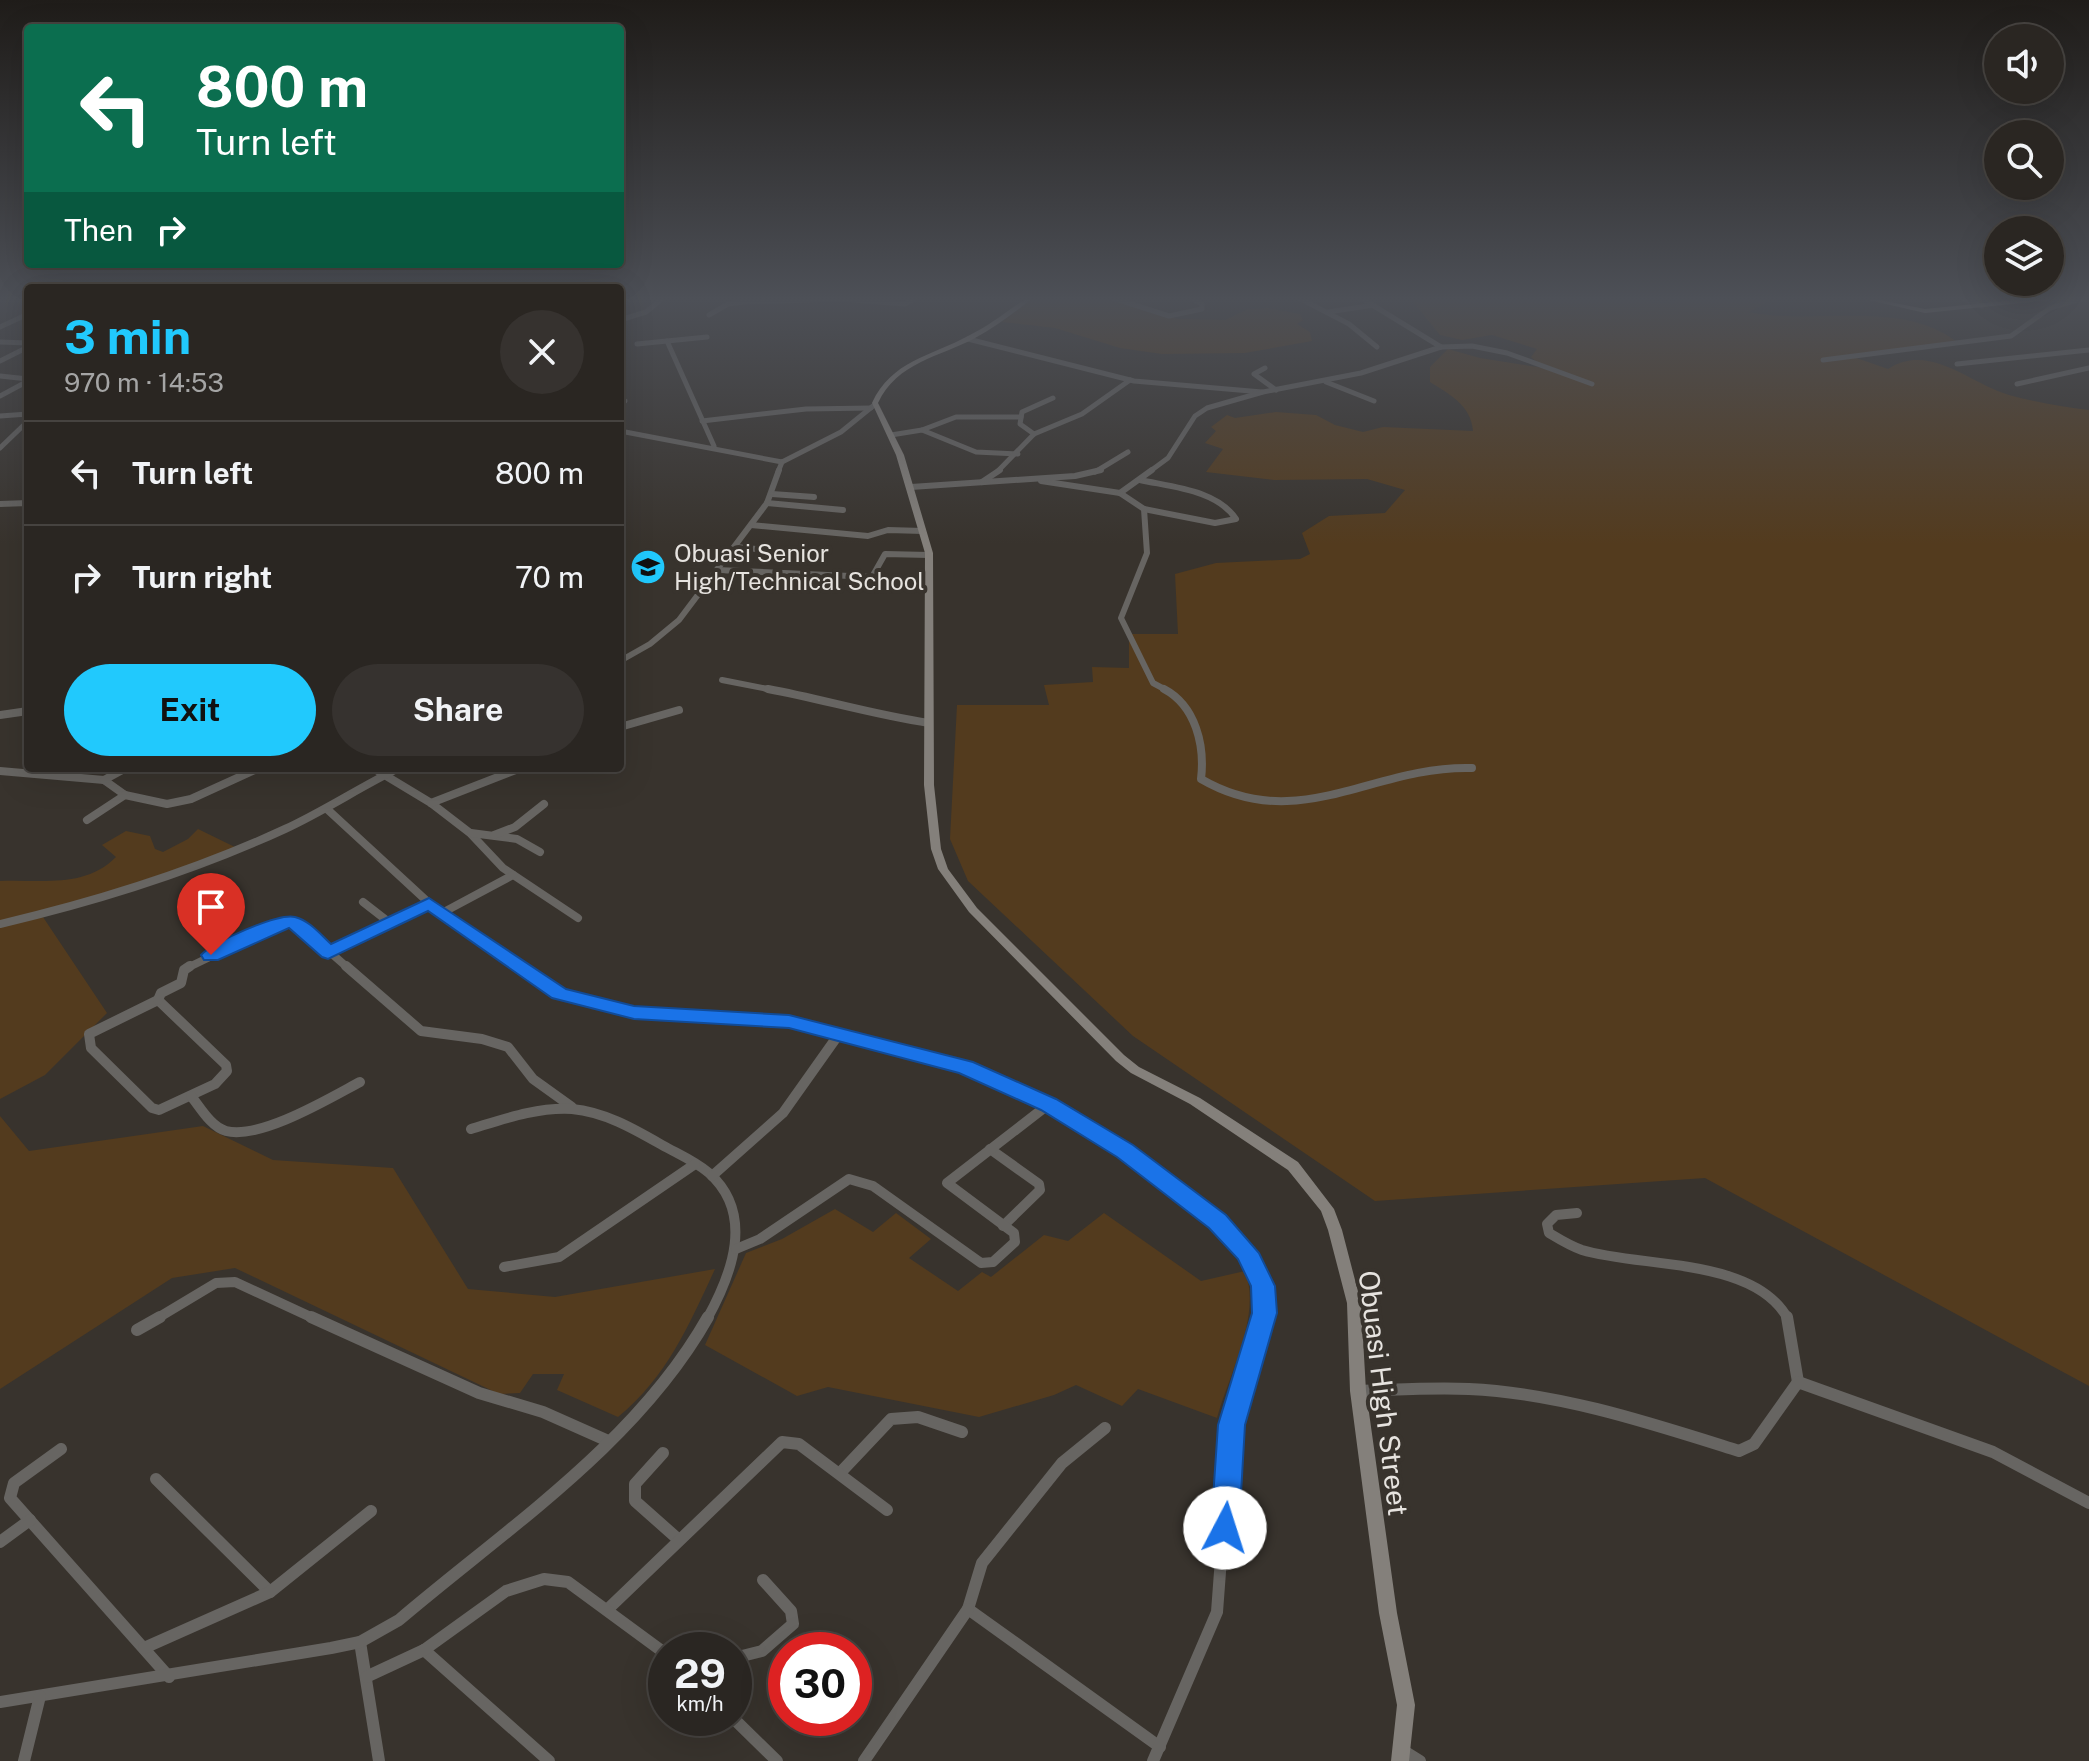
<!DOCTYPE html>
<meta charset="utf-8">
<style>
:root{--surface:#2a2622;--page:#36322f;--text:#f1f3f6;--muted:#a5a5a5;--line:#464340;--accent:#21c9fd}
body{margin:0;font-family:"Public Sans",sans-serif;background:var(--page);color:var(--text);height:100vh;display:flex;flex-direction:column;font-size:30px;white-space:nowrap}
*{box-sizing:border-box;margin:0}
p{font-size:26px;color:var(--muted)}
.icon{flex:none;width:44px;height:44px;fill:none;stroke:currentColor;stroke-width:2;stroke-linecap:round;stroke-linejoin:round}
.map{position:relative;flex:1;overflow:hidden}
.sheet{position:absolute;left:24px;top:284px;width:600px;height:488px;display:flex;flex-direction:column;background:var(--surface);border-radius:8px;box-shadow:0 8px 32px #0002,0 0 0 2px var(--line)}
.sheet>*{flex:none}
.guide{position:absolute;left:24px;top:24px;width:600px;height:244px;border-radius:8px;box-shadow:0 8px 32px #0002,0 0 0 2px var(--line);background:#0b6e4f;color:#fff;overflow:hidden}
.buttons{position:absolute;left:1984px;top:24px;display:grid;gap:16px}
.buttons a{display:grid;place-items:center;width:80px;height:80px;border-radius:50%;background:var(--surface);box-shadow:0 8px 32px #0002,0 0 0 2px var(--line);font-size:40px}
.speed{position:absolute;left:648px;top:1632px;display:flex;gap:16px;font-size:40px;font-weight:700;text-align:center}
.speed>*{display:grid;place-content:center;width:104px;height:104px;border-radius:50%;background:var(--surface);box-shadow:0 8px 32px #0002,0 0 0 2px var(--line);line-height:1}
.speed small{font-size:20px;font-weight:400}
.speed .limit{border:12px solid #d22;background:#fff;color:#111}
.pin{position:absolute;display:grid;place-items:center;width:68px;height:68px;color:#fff;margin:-82px -34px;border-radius:50% 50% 50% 0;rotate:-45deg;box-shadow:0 0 8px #0007}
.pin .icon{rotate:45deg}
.me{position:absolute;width:88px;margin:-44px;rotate:5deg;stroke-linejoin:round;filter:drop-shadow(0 0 6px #0008)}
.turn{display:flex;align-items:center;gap:28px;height:168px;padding:0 40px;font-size:36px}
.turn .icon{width:104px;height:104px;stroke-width:2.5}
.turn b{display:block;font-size:56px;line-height:68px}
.then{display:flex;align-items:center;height:76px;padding:0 40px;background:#0003;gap:16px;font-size:30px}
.round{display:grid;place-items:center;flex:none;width:84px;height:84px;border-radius:42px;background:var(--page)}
.head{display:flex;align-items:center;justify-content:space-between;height:136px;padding:0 40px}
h1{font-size:48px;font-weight:700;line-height:60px;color:var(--accent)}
.button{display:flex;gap:16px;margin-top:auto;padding:16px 40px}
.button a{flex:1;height:92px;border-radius:48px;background:var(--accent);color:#111;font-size:32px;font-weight:700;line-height:92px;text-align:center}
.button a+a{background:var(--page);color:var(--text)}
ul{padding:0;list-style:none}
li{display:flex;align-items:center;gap:24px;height:104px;padding:0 40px;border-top:2px solid var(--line)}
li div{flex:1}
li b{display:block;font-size:30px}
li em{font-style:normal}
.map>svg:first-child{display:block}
</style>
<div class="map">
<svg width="2089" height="1761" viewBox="0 0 2089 1761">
<rect width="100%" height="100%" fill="#38332d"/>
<g fill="#533b1e">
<polygon points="1033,298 1108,298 1178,319 1225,320 1248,309 1268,308 1300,314 1303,320 1297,324 1310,332 1312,341 1245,353 1162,354 1120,348 1055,328 1002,322"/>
<path d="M1410,298h228l16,5 21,-1 1,-4h98l-25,14c65,14 151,-14 208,30l-109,13 40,14c42,-27 82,15 121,26 26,7 54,12 80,15v976l-384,-208 -330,23 -242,-165 -165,-155 -18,-42 7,-134h92l-5,-20 49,-3 -1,-15 37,1v-34h49l-3,-60 41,-11 84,-4 10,-5 -8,-21 27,-17 56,-3 20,-23 -38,-11 -93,1 -68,-8 17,-23 -18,-6 11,-12 -5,-4 16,-12 8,3 41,-6 40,3 19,10 28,7 20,-5 90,4c-2,-26 -24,-37 -43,-49v-15l18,-18 32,9 64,10 -13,-11 6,-8 -45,-14 -30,5 -22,-5z"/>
<path d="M198,829l41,20 -179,59 -60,14v-41c41,-2 84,8 116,-24l-14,-12 24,-14 24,5 5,13 8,3 25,-13z"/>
<polygon points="43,917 107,1013 45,1075 0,1099 0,927"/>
<path d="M0,1116l29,35 174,-25 70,34 120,8 75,121 87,8 160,-28c-26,56 -48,108 -97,148l-61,-27 7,-16h-31l-13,19 -21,1 -264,-126 -63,10 -172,111z"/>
<path d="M835,1209l38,23 23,-19 35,26 -22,19 49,33 24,-19 9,5 53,-42 24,6 36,-28 97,68 44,-10c17,44 -16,103 -28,147l-79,-29 -16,17 -46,-21 -22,10 -75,22 -151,-30 -31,9 -92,-51 41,-92 36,-14z"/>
</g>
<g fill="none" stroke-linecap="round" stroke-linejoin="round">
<g stroke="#676562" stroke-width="5">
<polyline points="1113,298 1169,316 1202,309 1202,304 1192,299"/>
<polyline points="1299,298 1349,324 1377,347"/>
<polyline points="1361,298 1441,347"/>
<polyline points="1962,298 1982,306"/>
<polyline points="1328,312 1374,305"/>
<polyline points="709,315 728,304 743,302 841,299 905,304 915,298"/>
<polyline points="620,320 646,312 663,298"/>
<polyline points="0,327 28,314"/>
<polyline points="968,339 1134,381 1262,392"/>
<polyline points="667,341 714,446"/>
<polyline points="0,342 28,343"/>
<polyline points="637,344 707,337"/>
<polyline points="1823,360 2011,336 2050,308 2084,298"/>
<polyline points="0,361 28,347"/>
<polyline points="1957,364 2089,350"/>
<polyline points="1265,368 1254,374 1276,390"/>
<polyline points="0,376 28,379"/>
<polyline points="1326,382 1374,401"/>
<polyline points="2017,384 2089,368"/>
<polyline points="0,396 28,381"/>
<polyline points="620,406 625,401"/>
<polyline points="0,416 28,414"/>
<polyline points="702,421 806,409 871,408"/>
<polyline points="922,430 976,452 1018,454"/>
<polyline points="620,431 782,462"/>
<polyline points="1034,434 1020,424 1022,412 1053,398"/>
<polyline points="891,435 922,430 956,417 1021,417"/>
<polyline points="0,448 28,421"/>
<polyline points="782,462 841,432 873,406"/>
<polyline points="778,472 782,462"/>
<polyline points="997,472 1034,434 1082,414 1130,380"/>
<polyline points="1095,472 1128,452"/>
<polyline points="1149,472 1168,458 1195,416 1207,408 1263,392 1361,373 1441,347 1472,346 1507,353 1592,384"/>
</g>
<g stroke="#676562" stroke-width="6">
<path d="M1140,480c32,7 77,10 96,39l-21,4 -71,-14"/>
<polyline points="1041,481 1120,493 1144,509 1147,553 1121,618 1153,683 1168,691"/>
<polyline points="982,482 1000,470"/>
<polyline points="911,487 1075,476 1101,470"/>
<polyline points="1120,493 1152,470"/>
<polyline points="772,494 814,497"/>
<polyline points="767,503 843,510"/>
<polyline points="0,504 28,503"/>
<polyline points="751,525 868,536 888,530 923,531"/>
<polyline points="736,547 797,553"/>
<polyline points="717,570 872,577 885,554 929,555"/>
<polyline points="620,661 650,644 679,620 767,503 779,470"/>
<polyline points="722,680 778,691"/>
</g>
<g stroke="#676562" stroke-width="8">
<path d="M768,689c54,10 106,26 161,34"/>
<path d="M1164,689c32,17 41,57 37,90 98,57 171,-14 271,-11"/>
<polyline points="0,715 28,711"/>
<polyline points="620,727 679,710"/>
<polyline points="373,768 431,803 470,833 503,868 578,918"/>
<polyline points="0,771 104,780 125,795 167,804 191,799 259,768"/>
<polyline points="104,780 126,768"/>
<polyline points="431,803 521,768"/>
<polyline points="327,809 429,903 523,968"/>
<polyline points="87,820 125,795"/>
<polyline points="471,833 517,839 540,852"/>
<polyline points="494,835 515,827 544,804"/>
<polyline points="363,902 390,923"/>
<polyline points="442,913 513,875"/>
<path d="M0,924c98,-23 194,-53 285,-95 39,-18 75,-42 114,-61"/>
<polyline points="328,953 429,903"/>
<polyline points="187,968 278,924 299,925 348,968"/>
</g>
<g stroke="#676562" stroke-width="10">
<polyline points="346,966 421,1031 482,1039 508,1047 533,1079 572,1107"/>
<polyline points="520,966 559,993 634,1012 789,1022 965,1068 1049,1104 1125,1151 1217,1222 1247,1253 1263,1286 1262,1319"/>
<polygon points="158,1000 226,1065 227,1071 215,1084 159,1110 152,1108 91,1048 89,1034"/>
<polyline points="158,1000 161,993 181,983 184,970 190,966"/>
<path d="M191,1096c9,11 20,31 35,35 34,9 104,-33 134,-49"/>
<path d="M471,1129c33,-10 66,-22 101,-20 33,3 62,20 90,36 16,9 33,16 47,28 46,41 23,101 -2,146"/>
<polyline points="990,1149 1039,1184 1040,1190 1003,1226"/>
<polyline points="712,1176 783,1113 839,1034"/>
<path d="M1577,1213l-21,2 -9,9 2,9c10,6 21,13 33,17 59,18 173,7 206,69"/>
<polyline points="736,1249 760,1239 849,1179 873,1186 981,1263 993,1262 1015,1242 1014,1233 947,1183 1049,1104"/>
<polyline points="504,1267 559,1257 695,1164"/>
<polyline points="156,1319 216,1283 235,1282 315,1319"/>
</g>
<g stroke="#676562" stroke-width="12">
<polyline points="311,1317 479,1393 543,1412 606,1440"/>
<polyline points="1787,1317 1798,1382"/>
<polyline points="137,1330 160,1317"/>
<path d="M1358,1391c37,-1 74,-4 111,-2 91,4 184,35 270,62l15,-7 44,-62 195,70 96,51"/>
<polyline points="1105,1428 1062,1463 982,1563 968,1609 1160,1747"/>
<polyline points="61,1449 14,1483 10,1498 169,1677"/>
<polyline points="663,1453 635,1484 635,1501 679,1540"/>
<polyline points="840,1473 891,1419 918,1417 962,1432"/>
<polyline points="156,1479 270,1592"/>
<polyline points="0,1542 30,1520"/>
<polyline points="608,1609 782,1442 799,1444 887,1510"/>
<polyline points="360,1642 379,1761"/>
<polyline points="144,1648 270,1592 371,1511"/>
<polyline points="424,1650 549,1761"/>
<polyline points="734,1658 762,1651 793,1624 791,1611 763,1580"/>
<polyline points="366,1677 424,1650 506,1591 544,1579 568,1582 666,1654"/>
<path d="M0,1702l331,-54 29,-6 39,-22c108,-92 238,-177 309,-303"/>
<polyline points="733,1718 777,1761"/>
<polyline points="1404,1751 1420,1761"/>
<polyline points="24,1761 40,1696"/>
<polyline points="864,1761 968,1609"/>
<polyline points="1153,1761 1217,1612 1231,1425 1263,1317"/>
</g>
<path fill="#84807b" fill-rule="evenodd" d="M1027,298h6c-18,14 -38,29 -58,40 -35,19 -78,24 -97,65l26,52 29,98 1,232 7,64 7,20 29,39 147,147 15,12 61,31 98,64 36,47 8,21 19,73 5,88 31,222 18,92 -6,56h-18l6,-56 -18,-92 -29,-222 -3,-88 -19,-73 -7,-19 -33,-41 -98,-66 -59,-31 -15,-12 -147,-149 -31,-43 -7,-20 -7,-64 1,-232 -29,-98 -24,-52c19,-42 59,-47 96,-67 21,-10 39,-25 59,-38z"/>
<polygon fill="#99948e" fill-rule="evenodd" points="1860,298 1870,298 1925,309 2035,298 2053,298 2050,300 1925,313"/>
</g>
<linearGradient id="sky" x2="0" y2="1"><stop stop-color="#1f1c19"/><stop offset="0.55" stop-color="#4d5057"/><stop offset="1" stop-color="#4d5057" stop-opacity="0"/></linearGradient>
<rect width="2089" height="544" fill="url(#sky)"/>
<path fill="#1a73e8" stroke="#114b97" stroke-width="2" d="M429,898l137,91 68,17 155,9 184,47 83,37 77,46 93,70 33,38 16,33 2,27 -32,112 -6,103 -4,9 -10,4 -10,-4 -4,-9 7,-103 34,-112 -1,-27 -13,-27 -29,-31 -92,-71 -76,-47 -82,-37 -170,-45 -155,-9 -82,-21 -124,-87 -100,48 -6,-2 -33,-29 -71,32h-14l-3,-5c11,-13 77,-42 94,-38 15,4 25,17 36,27z"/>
<defs>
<symbol id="school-disc" viewBox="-11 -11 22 22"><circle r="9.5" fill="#21c9fd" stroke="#38332d"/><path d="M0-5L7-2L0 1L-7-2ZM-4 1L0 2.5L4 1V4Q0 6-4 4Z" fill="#111"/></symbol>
</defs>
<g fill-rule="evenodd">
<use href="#school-disc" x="628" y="547" width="40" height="40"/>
</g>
<g text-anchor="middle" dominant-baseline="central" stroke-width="8" stroke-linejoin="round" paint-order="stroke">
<g font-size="24" fill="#e6e3df" stroke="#38332d" text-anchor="start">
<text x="674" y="553">Obuasi Senior<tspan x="674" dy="28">High/Technical School</tspan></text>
</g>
<g font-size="28" fill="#e6e3df" stroke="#38332d">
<text transform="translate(1384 1393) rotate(83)">Obuasi High Street</text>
</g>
</g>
</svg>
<div class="buttons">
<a><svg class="icon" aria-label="sound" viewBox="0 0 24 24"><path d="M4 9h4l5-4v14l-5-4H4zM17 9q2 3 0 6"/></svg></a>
<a><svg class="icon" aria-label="search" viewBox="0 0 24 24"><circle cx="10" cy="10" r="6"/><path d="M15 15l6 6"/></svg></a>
<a><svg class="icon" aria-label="layers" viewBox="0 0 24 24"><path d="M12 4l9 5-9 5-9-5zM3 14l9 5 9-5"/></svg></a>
</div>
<div class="speed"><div>29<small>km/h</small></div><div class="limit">30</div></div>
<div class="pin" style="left:211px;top:955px;background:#d93025"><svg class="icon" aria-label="arrive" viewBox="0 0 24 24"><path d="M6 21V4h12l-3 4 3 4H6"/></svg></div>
<svg class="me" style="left:1225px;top:1528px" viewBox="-20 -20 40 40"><circle r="19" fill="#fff"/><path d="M0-13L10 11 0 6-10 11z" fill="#1a73e8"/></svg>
<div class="guide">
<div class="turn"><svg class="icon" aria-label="left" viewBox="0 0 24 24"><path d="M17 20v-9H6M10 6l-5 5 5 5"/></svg><div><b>800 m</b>Turn left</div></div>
<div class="then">Then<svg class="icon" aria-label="right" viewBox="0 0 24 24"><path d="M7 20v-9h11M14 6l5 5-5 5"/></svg></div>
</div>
<section class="sheet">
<div class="head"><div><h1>3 min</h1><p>970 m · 14:53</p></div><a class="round"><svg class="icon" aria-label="close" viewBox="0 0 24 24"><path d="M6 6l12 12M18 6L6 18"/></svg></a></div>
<ul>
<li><svg class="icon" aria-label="left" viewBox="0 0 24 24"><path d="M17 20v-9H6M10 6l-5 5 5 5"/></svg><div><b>Turn left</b></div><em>800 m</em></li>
<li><svg class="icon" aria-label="right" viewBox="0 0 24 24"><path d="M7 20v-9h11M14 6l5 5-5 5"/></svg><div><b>Turn right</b></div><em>70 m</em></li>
</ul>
<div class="button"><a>Exit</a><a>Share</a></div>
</section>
</div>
